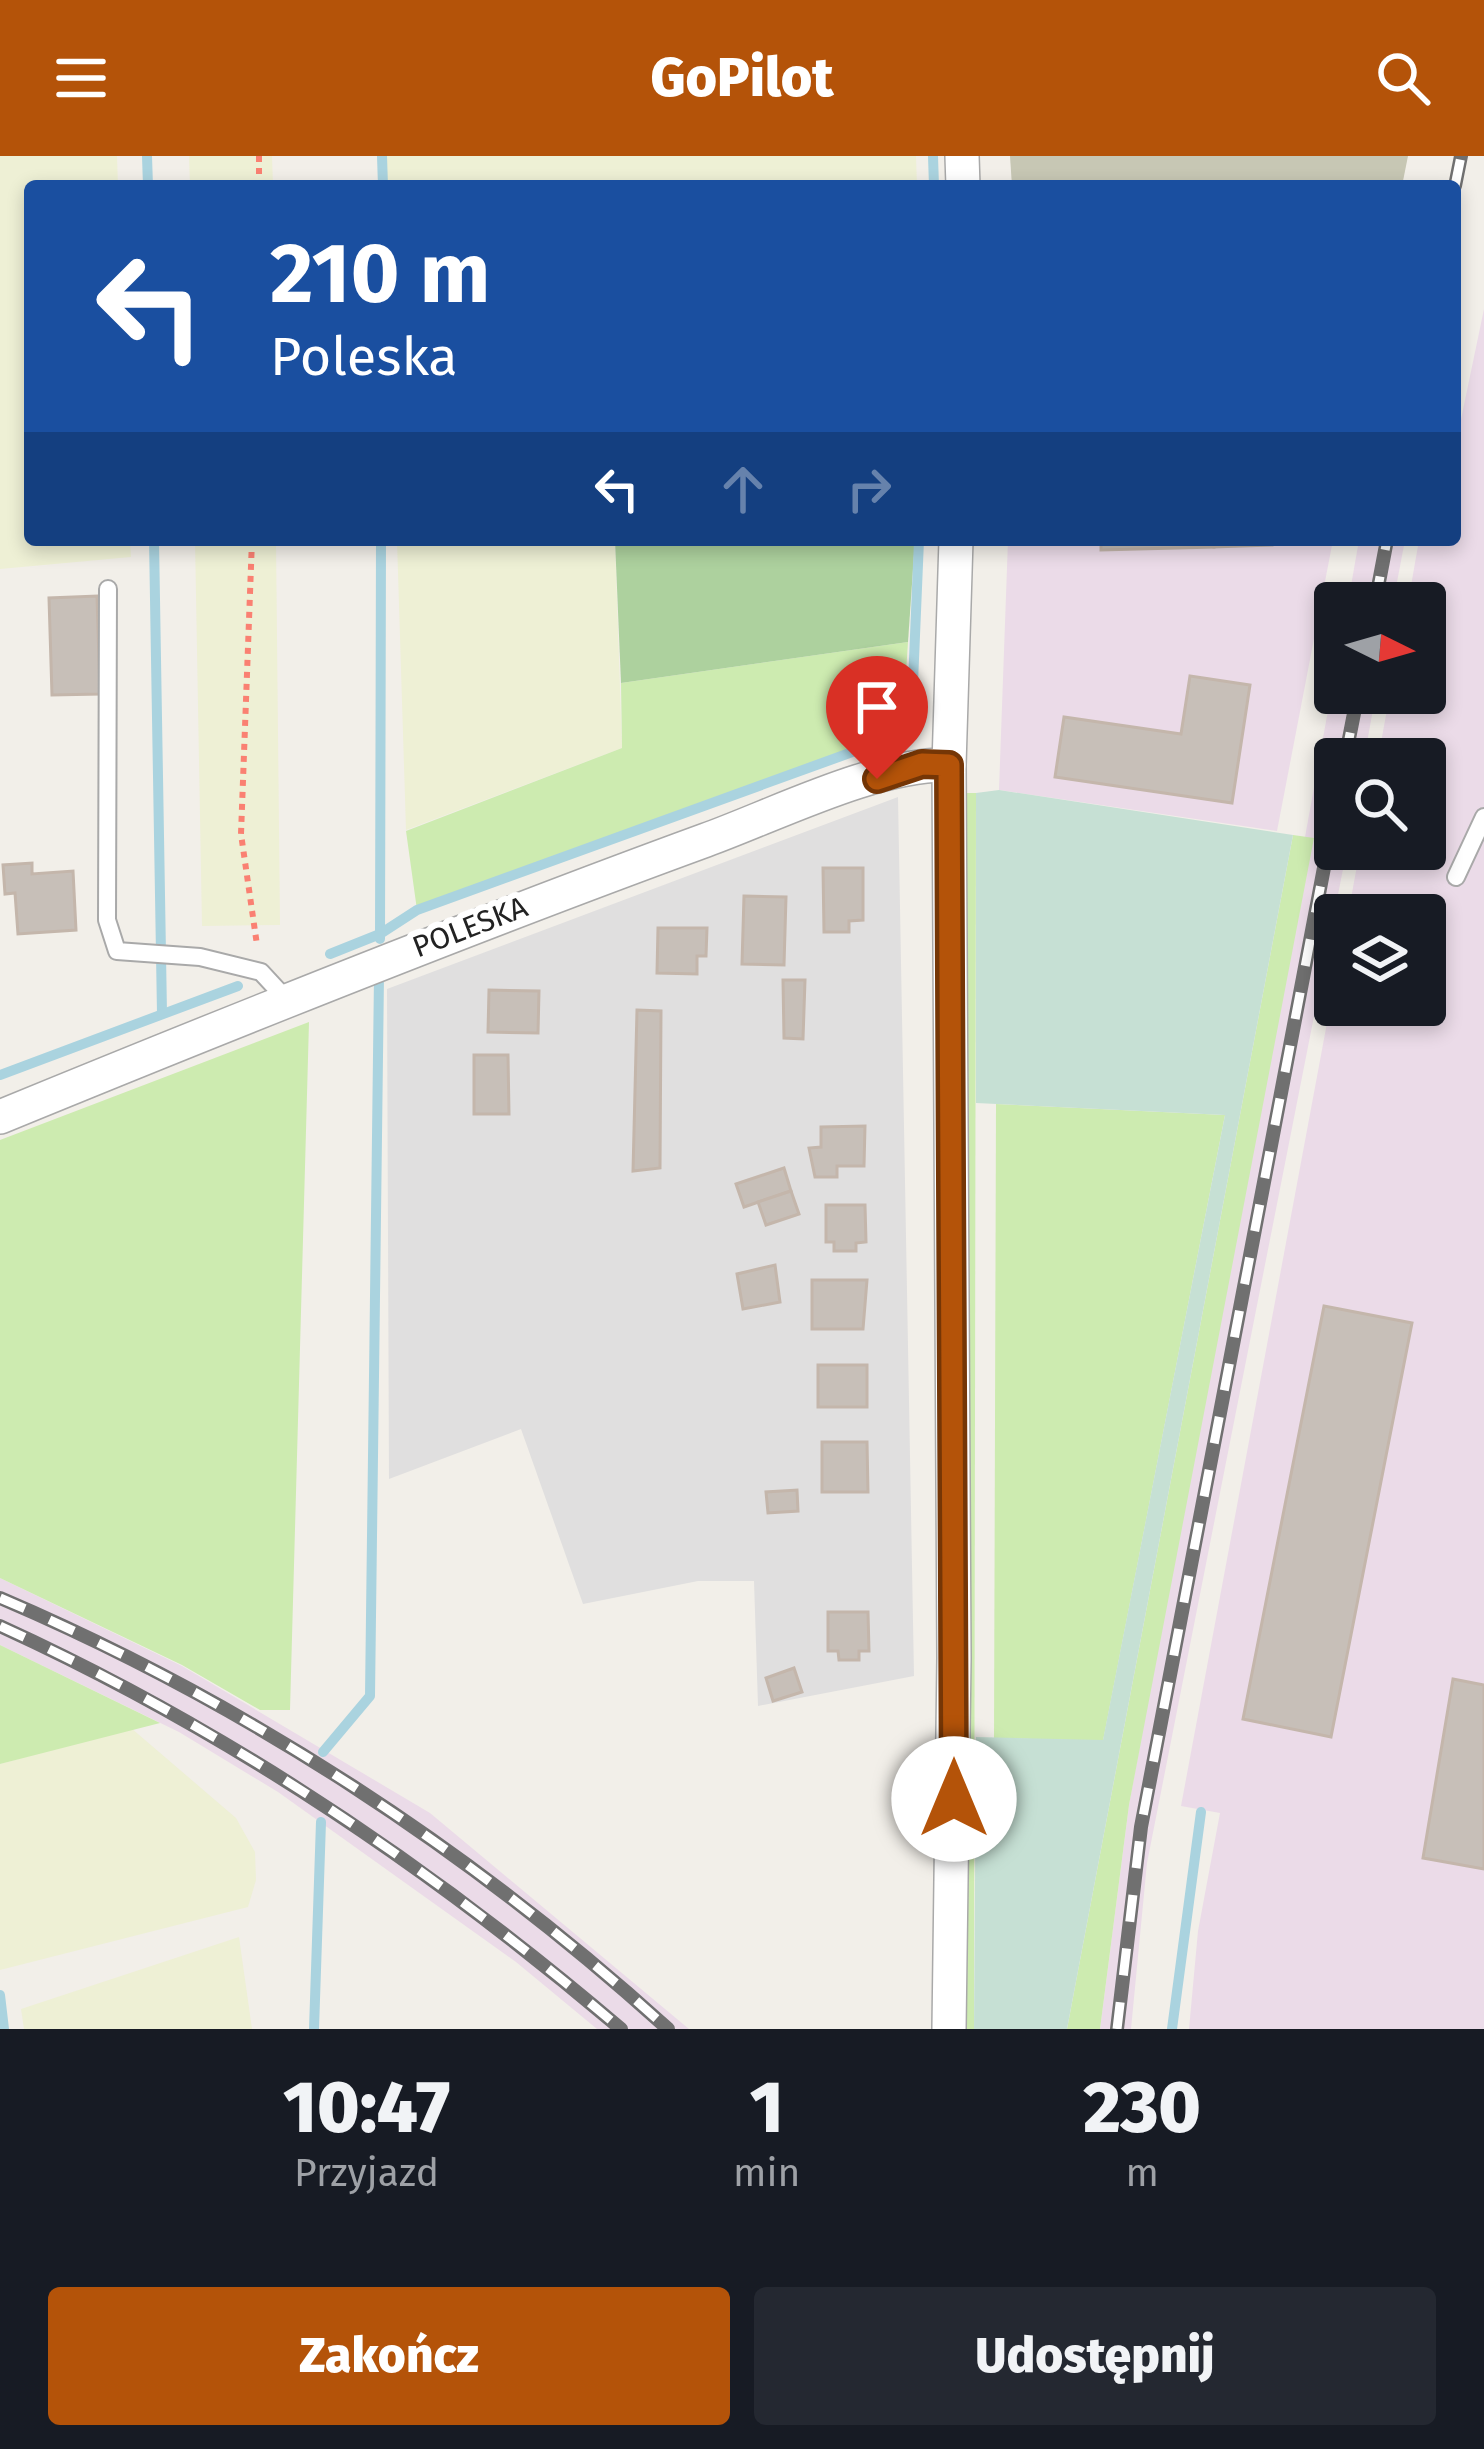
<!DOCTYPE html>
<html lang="pl">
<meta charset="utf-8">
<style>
:root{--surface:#171b24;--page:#242831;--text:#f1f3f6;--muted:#9ea1a6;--accent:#b45309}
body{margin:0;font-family:"Fira Sans",sans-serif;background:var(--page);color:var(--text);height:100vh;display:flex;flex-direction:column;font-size:45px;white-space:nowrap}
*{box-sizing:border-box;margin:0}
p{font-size:39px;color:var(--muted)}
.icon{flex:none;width:66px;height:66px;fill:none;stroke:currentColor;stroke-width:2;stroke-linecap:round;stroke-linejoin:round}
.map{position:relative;height:1873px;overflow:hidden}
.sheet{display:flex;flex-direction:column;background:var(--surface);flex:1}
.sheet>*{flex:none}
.banner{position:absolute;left:24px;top:24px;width:1437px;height:366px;border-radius:12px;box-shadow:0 6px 18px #0003;background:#1a4fa0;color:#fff;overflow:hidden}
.needle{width:78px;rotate:95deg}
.buttons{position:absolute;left:1314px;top:426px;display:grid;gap:24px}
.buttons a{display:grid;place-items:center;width:132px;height:132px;border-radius:12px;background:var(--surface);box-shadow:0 6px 18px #0003;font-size:60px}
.pin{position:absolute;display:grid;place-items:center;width:102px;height:102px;color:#fff;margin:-123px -51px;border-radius:50% 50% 50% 0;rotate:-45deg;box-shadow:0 0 12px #0007}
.pin .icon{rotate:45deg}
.me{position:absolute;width:132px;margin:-66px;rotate:0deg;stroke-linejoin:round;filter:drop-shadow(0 0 9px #0008)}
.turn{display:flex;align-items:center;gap:42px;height:252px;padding:0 48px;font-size:54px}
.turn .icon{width:156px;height:156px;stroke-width:2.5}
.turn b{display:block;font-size:84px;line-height:102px}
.lanes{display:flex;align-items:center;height:114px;padding:0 48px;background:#0003;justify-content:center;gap:60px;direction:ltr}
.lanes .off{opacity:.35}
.eta{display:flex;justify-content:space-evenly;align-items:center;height:204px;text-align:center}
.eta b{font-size:72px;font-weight:800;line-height:84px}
.cta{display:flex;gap:24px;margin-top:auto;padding:24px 48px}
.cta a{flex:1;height:138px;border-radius:12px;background:var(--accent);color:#fff;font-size:48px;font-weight:800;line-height:138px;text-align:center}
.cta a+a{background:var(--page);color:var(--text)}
header{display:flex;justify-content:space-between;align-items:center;height:156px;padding:0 48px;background:var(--accent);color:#fff;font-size:54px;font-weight:800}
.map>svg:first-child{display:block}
</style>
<header><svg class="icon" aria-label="menu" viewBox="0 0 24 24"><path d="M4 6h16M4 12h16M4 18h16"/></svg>GoPilot<svg class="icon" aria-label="search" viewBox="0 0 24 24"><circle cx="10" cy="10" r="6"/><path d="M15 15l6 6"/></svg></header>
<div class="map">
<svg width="1484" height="1873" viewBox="0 0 1484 1873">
<rect width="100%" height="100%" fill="#f2efe9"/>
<polygon fill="#e0dfdf" points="898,641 914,1520 758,1550 754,1425 698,1425 583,1448 521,1273 389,1323 387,833"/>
<g fill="#ebdbe8">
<polygon points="1484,153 1484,1873 1189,1873 1198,1775 1220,1657 1181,1650 1335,824 1335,849 1425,849 1425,759 1348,759 1360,693 1425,693 1425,603 1378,603 1390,537 1425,537 1425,447 1408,447 1419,384 1455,384 1455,292"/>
<polygon points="1008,384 1333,384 1277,675 999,634"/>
<polygon points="1359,384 1405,384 1393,447 1348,447"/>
<polygon points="1335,516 1335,537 1376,537 1364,603 1335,603 1335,693 1347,693 1147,1707 1131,1873 1100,1873 1129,1649"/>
<polygon points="0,1422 182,1510 430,1657 689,1873 597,1873 516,1806 278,1636 179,1576 0,1489"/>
</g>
<polygon fill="#c7c7b4" points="1010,0 1408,0 1402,30 1012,30"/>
<g fill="#eef0d5">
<polygon points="0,0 117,0 118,30 30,30 30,384 130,384 131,401 0,413"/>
<polygon points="189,0 272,0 273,30 190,30"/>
<polygon points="385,0 916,0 917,30 386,30"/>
<polygon points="195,384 276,384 280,769 202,770"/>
<polygon points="397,384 615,384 622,592 406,674"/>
<polygon points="131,1572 236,1662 255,1696 256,1724 248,1751 0,1814 0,1608"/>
<polygon points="239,1781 252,1873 24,1873 21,1853"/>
</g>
<g fill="#cdebb0">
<polygon points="908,486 902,578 417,754 406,675 622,592 621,527"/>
<polygon points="964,637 976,637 974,1873 963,1873"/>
<polygon points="1293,679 1314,682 1129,1649 1100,1873 1067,1873"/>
<polygon points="309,866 290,1554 260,1554 182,1509 0,1422 0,984"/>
<polygon points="996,948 1225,959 1103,1585 994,1582"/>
<polygon points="0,1489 160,1567 0,1608"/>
</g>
<polygon fill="#add19e" points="615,384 915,384 908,486 621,527"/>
<polygon fill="#c6e0d4" points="999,634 1293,679 1067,1873 974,1873 976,1581 1103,1584 1225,959 976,947 976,637"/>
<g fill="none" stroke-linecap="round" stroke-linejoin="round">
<g stroke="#aad3df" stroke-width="10">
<polyline points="147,0 148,30"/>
<polyline points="382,0 383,30"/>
<polyline points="933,0 934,30"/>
<polyline points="154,384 162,857"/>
<polyline points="380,783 381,384"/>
<polyline points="330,798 380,778 417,754 902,578 913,527 919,384"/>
<polyline points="0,919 238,830"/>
<polyline points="323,1596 370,1540 379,820"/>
<polyline points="0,1839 4,1873"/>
<polyline points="314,1873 321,1666"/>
<polyline points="1172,1873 1201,1656"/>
</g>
</g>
<g fill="#c7bfb8" stroke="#c4b6ab" stroke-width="3">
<polygon points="1101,384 1214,384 1214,391 1101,394"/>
<polygon points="1214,384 1272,384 1272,389 1214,391"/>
<polygon points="97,440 100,538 52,539 49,442"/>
<polygon points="1190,520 1250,529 1232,647 1055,621 1064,561 1181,578"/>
<polygon points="32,707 32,718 73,715 76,774 18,778 15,737 5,738 3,709"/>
<polygon points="823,712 863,712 863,764 849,765 849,776 824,776"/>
<polygon points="744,740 786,741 784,809 742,808"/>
<polygon points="658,772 707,772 706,800 697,800 697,818 657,817"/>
<polygon points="783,824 805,824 803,883 784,882"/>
<polygon points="489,834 539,835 538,877 488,876"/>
<polygon points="637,854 661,855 660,1012 633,1015"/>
<polygon points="474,899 508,899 509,958 474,958"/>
<polygon points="865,970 864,1010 837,1010 837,1021 815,1021 809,992 821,991 821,971"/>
<polygon points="784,1012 791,1035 744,1051 736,1028"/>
<polygon points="791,1035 799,1058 766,1069 758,1046"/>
<polygon points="826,1049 865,1049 866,1086 856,1087 856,1095 834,1095 834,1086 826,1086"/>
<polygon points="775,1109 780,1146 743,1153 737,1118"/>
<polygon points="812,1124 867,1124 863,1173 812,1173"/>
<polygon points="1324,1150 1412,1167 1331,1581 1243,1563"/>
<rect x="818" y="1209" width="49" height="42"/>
<polygon points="822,1286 867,1286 868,1336 822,1336"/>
<polygon points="797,1334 798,1355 768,1357 766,1336"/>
<polygon points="828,1456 868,1456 869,1495 859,1495 859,1504 839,1504 838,1495 828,1495"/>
<polygon points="794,1512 802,1536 773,1545 766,1522"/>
<polygon points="1453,1523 1484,1529 1484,1713 1423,1702"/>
</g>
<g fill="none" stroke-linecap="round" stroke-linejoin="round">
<defs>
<g id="lane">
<polyline points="108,433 107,764 117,795 200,801 261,816 286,843"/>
<polyline points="1456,721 1484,661"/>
</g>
<g id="street">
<polyline points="962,0 963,30"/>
<path d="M0,961c234,-96 468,-190 706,-277 69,-25 171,-77 243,-75"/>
<polyline points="949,1873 954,1502 949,609 956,384"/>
</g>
</defs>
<use href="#lane" stroke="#a9a9a9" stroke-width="20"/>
<use href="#street" stroke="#a9a9a9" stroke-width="36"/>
<g stroke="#fa8072" stroke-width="6" stroke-dasharray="6 6" stroke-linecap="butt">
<polyline points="259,0 259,30"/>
<polyline points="252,384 241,678 257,789"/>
</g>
<use href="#lane" stroke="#fff" stroke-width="16"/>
<use href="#street" stroke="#fff" stroke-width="33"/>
<defs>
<g id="rail">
<polyline points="1455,30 1461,0"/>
<polyline points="1375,447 1387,384"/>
<polyline points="1345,603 1358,537"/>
<path d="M0,1442c244,104 472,253 668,431"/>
<path d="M0,1470c228,104 431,241 621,403"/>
<polyline points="1117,1873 1141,1671 1335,654"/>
</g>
</defs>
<use href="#rail" stroke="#707070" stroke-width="14"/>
<use href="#rail" stroke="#fff" stroke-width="9" stroke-dasharray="27" stroke-linecap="butt"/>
</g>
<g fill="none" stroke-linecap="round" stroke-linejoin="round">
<defs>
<polyline id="route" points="877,623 922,608 949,609 954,1643"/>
</defs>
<use href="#route" stroke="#753606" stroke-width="30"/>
<use href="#route" stroke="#b45309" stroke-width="21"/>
</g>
<g text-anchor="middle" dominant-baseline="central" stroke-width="12" stroke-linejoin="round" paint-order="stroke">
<g font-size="30" fill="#222" stroke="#fff">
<text transform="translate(470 771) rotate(-21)">POLESKA</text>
</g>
</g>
</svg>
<div class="buttons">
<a><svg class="needle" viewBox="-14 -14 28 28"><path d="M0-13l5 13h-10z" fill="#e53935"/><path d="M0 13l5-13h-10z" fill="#9ea1a6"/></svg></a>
<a><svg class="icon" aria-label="search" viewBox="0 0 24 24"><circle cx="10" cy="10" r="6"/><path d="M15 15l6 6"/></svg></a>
<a><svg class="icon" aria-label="layers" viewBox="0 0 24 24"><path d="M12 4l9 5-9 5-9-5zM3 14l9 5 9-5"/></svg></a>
</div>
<div class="pin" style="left:877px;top:623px;background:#d93025"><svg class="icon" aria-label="arrive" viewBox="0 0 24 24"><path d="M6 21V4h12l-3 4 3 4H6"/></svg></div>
<svg class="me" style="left:954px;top:1643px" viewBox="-20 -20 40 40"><circle r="19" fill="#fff"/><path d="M0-13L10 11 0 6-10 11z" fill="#b45309"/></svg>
<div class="banner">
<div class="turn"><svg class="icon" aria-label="left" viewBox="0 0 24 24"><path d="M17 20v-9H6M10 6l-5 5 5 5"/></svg><div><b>210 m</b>Poleska</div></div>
<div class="lanes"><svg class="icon" aria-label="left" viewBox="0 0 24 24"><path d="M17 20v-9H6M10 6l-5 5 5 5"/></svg><svg class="icon off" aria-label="ahead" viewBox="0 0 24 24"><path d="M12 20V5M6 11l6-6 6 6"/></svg><svg class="icon off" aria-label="right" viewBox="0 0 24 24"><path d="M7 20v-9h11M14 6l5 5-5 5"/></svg></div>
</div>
</div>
<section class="sheet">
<div class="eta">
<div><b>10:47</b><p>Przyjazd</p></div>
<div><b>1</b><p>min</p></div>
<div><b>230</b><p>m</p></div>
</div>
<div class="cta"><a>Zakończ</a><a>Udostępnij</a></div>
</section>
